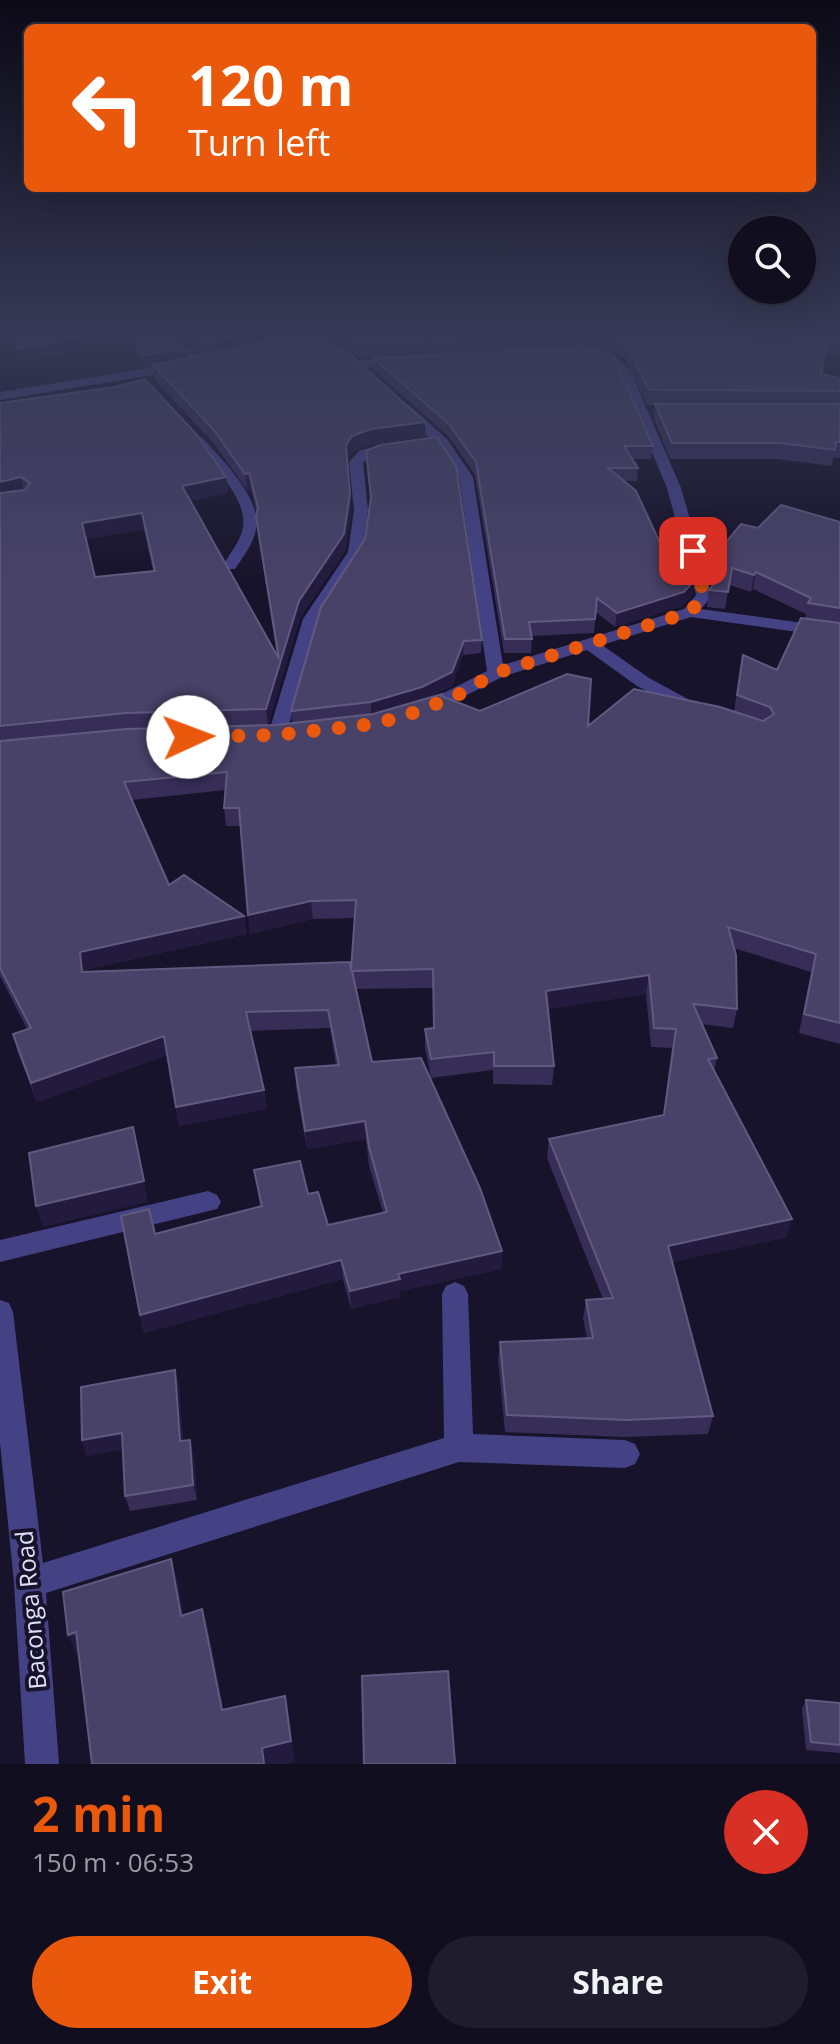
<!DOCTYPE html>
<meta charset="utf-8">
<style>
:root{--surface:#110e20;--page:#1e1c2d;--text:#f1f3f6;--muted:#9c9ca5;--line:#302e3e;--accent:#ea580c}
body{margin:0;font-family:"Open Sans",sans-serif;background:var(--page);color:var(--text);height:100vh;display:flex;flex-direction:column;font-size:30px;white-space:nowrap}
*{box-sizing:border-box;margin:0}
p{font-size:26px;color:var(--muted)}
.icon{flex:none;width:44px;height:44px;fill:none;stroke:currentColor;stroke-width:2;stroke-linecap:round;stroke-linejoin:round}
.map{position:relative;height:1764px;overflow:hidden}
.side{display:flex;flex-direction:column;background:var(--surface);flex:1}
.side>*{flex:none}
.banner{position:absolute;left:24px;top:24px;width:792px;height:168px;border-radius:12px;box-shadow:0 8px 32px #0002,0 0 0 2px var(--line);background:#ea580c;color:#fff;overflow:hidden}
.controls{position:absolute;left:728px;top:216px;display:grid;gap:16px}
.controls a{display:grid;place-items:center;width:88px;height:88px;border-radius:50%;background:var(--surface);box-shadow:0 8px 32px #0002,0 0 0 2px var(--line);font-size:40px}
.pin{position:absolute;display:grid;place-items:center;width:68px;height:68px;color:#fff;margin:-34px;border-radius:16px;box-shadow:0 4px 12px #0006}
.me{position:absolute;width:88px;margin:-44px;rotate:88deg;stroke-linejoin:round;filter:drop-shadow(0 0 6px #0008)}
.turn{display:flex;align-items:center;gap:28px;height:168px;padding:0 32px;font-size:36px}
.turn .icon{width:104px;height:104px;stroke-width:2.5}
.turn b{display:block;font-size:56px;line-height:68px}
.round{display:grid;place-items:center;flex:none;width:84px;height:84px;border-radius:42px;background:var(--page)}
.summary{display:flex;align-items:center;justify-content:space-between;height:136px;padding:0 32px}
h1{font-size:48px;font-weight:700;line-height:60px;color:var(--accent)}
.action{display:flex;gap:16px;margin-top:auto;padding:16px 32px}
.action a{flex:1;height:92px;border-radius:48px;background:var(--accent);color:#fff;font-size:32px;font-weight:700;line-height:92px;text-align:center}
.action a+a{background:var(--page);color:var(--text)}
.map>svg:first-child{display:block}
</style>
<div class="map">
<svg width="840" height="1764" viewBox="0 0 840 1764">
<rect width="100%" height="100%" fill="#17132a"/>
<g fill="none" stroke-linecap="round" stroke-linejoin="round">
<g fill="#444285" fill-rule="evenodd">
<polygon points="160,332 171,332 205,361 205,365 197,365"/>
<polygon points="591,351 614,355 630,370 681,488 712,596 701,609 840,628 840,638 691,617 602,645 649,678 697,704 700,708 691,713 637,686 587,650 502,677 430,714 418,714 415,710 418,706 487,671 459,477 437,445 401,411 401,405 409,405 447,439 473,477 503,665 684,609 696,595 667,488 618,370 606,360 587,356 585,354"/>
<polygon points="399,358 403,360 403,364 356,368 350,364 356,360"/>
<polygon points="178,363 182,364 182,370 0,400 0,392"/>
<path d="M192,437h10c18,21 61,62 54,92 -2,14 -13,28 -21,40h-10l-2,-3c6,-12 18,-25 20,-39 4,-31 -32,-63 -51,-84z"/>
<polygon points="392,445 397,446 397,452 369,456 363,463 368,510 362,552 319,619 286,735 283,739 271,739 268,735 303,619 348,552 354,510 349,462 360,450"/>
<polygon points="208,1191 217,1195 221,1202 217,1209 0,1262 0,1240"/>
<polygon points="455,1282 464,1286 468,1294 473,1434 625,1440 635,1444 640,1454 635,1464 625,1468 459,1462 46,1593 59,1764 25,1764 14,1583 0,1443 0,1300 9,1303 13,1312 43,1563 444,1438 442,1294 446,1286"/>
</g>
</g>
<g fill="#362e57" fill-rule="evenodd">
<path d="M21,332h145l20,26 17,-3 -29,-23h140l111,105 -54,7 -18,7 -6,8 4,51 -6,41 -45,67 -32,107 24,-2 -1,-12 74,-172 5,-38 -4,-50 116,189 -1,13 -18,2 -11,31 -25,12 15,-4v3l38,14 108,15 146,-15 9,-56 34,15 28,-52 1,-4 -53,-25 -2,3 -22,-7 -4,24 -18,-2 2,-17 3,-4 -2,-10 2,-17 46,-31 82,-6v522l-41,-11 12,-61 -77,-24 3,61 -4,19 -31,-4 15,34 -3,13 73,166 -115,25 41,154 -5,18 -84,3 -119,-5 -7,-73 2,-17 87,-4 -4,-20 3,-18 17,-1 -56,-141 2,-19 114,-23 9,-68 -21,-1 -5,-53 -98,15 6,57 -2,19 -59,-1v-14l-62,8 -6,-30v-19l9,-1 -1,-40 -77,1 16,73 130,189 -1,18 -101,22v6l-49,12 -8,-30 -199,54 -4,-18 15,-81 105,-27 -6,-37 54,24 20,31 55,-12 -14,-47 -3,-27 -59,10 -11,-62 -1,-19 41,-3 -6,-37 -80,3 14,59 2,19 -87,17 -12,-71 -130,47 -19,-49 -5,-19 14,-5 -27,-53v-573l226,74 2,16 -38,8 87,155 -19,-123 -1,-19 -6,-25 -4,1 -32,-45 -60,-65 -2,-14 -7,1 -18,-28 -107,23 -7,-27zM144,529l9,42 -58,6 -10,-38zM226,790l-2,18 2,18h15l9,108 63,-15 42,-1 -4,52 -267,2v-2l162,-36 -2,-18 -75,-31 -37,-85z"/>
<polygon points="322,332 379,332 411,339 414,332 840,332 840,356 824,354 821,374 840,378 840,458 833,457 832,466 777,459 670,459 654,419 655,405 647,405 624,357 609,351 585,348 653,446 651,459 632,459 638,468 637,481 624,481 673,571 693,594 682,606 615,627 596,612 594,633 532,636 531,653 504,653 475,475 449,437 374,370 373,358 585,348 359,357"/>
<polygon points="175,1370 179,1386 183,1441 194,1456 197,1500 130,1511 125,1496 123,1449 87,1456 82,1440"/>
<polygon points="806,1700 840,1703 840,1753 806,1750 802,1709"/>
</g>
<g fill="#221b3d">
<polygon points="105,332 127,332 128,339 21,362 18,349"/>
<polygon points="254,332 301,332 206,357 204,344"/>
<polygon points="185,349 186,361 146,367 145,355"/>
<polygon points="425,422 425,437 371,444 353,451 346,460 346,445 352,436 371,429"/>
<polygon points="249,473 251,489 247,490 245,474"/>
<polygon points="21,477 24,493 0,498 0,482"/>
<polygon points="226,477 228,493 184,502 182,486"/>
<polygon points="350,494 351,510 345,551 300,618 268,727 266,709 299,601"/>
<polygon points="142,513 144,529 84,539 82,523"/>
<polygon points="756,572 753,589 751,592 754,575"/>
<polygon points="695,580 693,594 682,606 615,627 617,613"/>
<polygon points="464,641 463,655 452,686 422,701 371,716 371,702"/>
<polygon points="311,901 313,919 250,934 248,915"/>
<polygon points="244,916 246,934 84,970 87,991 80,952"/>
<polygon points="649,975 646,994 545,1010 546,991"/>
<polygon points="164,1036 167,1055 37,1102 31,1083"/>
<polygon points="264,1090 266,1109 179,1126 176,1107"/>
<polygon points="365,1121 366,1139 307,1149 305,1131"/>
<polygon points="133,1127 148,1202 43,1227 36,1206"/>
<polygon points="792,1219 787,1237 664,1264 668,1246"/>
<polygon points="502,1251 501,1269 400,1291 400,1297 351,1309 350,1291 398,1274"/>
<polygon points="341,1260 343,1279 144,1333 140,1315"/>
<polygon points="175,1370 179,1386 184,1457 180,1441"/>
<polygon points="122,1433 126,1449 87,1456 82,1440"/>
<polygon points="190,1440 194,1456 197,1500 193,1485"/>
<polygon points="171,1559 178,1583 188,1639 181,1616"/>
<polygon points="202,1609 209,1633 228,1732 222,1710"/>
<polygon points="76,1632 78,1658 68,1635"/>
<polygon points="285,1696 295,1762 287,1764 264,1764 262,1748"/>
</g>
<g fill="#484168" stroke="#605a80" stroke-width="2" fill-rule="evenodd">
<polygon points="21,332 105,332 18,349 14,335"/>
<polygon points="129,332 166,332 185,349 145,355"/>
<polygon points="188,332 254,332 204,344"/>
<path d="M292,332h22l36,22 75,68 -54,7 -19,7 -6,9 4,49 -6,40 -45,67 -33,108 -140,4 -126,13v-233l25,-3 5,-7 -9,-6 -21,5v-79l115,-16 30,-8 52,56 29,42 -44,9 97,173 -23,-142 2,-10 -9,-34 -4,1 -32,-45 -60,-64 89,-19zM142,513l13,58 -60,6 -13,-54z"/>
<polygon points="342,332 379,332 411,339 414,332 840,332 840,341 827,339 821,374 840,378 840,391 649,390 626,343 611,337 585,334 358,343"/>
<polygon points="585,348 613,355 653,446 624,446 638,468 608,468 636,491 673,571 691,568 695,580 684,592 617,613 597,598 595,619 529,622 532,639 505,639 476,462 449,424 373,358"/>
<polygon points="655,404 840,404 840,442 836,442 835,450 780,443 672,443"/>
<polygon points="437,437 456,466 482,640 464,641 452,672 422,687 371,702 291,711 321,607 365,539 371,497 366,451 380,445"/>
<polygon points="781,505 840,522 840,608 808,603 811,598 756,572 754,575 732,568 728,592 709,590 718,578 712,559 741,524 758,528"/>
<path d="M801,618l39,5v400l-36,-9 12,-60 -88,-27 8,28 1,54 -44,-5 24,54 -9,1 84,160 -124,27 45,170 -86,4 -120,-5 -7,-73 93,-4 -7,-38 27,-2 -64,-159 115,-24 12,-86 -22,-1 -5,-53 -103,16 8,75h-60v-14l-63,7 -6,-30 9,-1 -1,-59 -81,2 20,91 49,-4 59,130 22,63 -104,23 2,5 -50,12 -9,-31 -201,55 -19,-99 28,-7 6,25 107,-28 -8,-36 46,-9 8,33 10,-2 10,33 59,-13 -18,-65 -4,-26 -60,10 -10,-63 44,-3 -11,-55 -82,2 18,78 -88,17 -12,-71 -133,47 -18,-49 18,-6 -31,-60v-227l126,-12 150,-4 97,-11 69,-20 -1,2 39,15 87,-37 24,5 -3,47 46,-37 86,18 43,14 11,-7 -4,-7 -33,-12 6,-40 34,15zM227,772l-3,36h15l9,107 63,-14 45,-1 -5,70 -1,-8 -268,10 -2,-20 164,-36 -60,-41 -15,10 -45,-103z"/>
<polygon points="133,1127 144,1181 36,1206 29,1153"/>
<polygon points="175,1370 180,1441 190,1440 193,1485 125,1496 122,1433 82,1440 81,1387"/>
<polygon points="171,1559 181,1616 202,1609 222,1710 285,1696 291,1741 262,1748 264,1764 92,1764 76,1632 68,1635 63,1592"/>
<polygon points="448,1671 455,1764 364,1764 362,1676"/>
<polygon points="806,1700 840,1703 840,1745 811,1742"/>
</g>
<linearGradient id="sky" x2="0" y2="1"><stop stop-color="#0d0a17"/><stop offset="0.57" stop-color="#363955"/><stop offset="1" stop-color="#363955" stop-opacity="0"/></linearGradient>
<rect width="840" height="579" fill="url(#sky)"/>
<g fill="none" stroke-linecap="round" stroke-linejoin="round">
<polyline stroke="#ea580c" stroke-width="14" stroke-dasharray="0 25.2" points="188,737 277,735 373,724 405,716 456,696 496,673 690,612 704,596 693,551"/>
</g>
<g text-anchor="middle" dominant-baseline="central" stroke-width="8" stroke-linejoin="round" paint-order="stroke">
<g font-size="24" fill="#e2dffd" stroke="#17132a">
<text transform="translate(30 1610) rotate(-95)">Baconga Road</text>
</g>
</g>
</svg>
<div class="controls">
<a><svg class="icon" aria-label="search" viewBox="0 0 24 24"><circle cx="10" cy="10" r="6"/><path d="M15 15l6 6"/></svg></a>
</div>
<div class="pin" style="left:693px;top:551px;background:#d93025"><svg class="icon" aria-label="arrive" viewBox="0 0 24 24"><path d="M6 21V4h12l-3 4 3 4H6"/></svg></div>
<svg class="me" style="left:188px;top:737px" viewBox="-20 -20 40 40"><circle r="19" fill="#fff"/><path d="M0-13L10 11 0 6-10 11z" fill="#ea580c"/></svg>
<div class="banner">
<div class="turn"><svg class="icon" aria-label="left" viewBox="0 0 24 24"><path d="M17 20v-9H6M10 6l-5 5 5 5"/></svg><div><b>120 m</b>Turn left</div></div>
</div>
</div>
<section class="side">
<div class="summary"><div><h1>2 min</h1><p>150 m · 06:53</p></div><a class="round" style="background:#d93025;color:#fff"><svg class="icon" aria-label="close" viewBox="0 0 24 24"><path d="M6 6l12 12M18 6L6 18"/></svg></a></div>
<div class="action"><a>Exit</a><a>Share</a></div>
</section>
